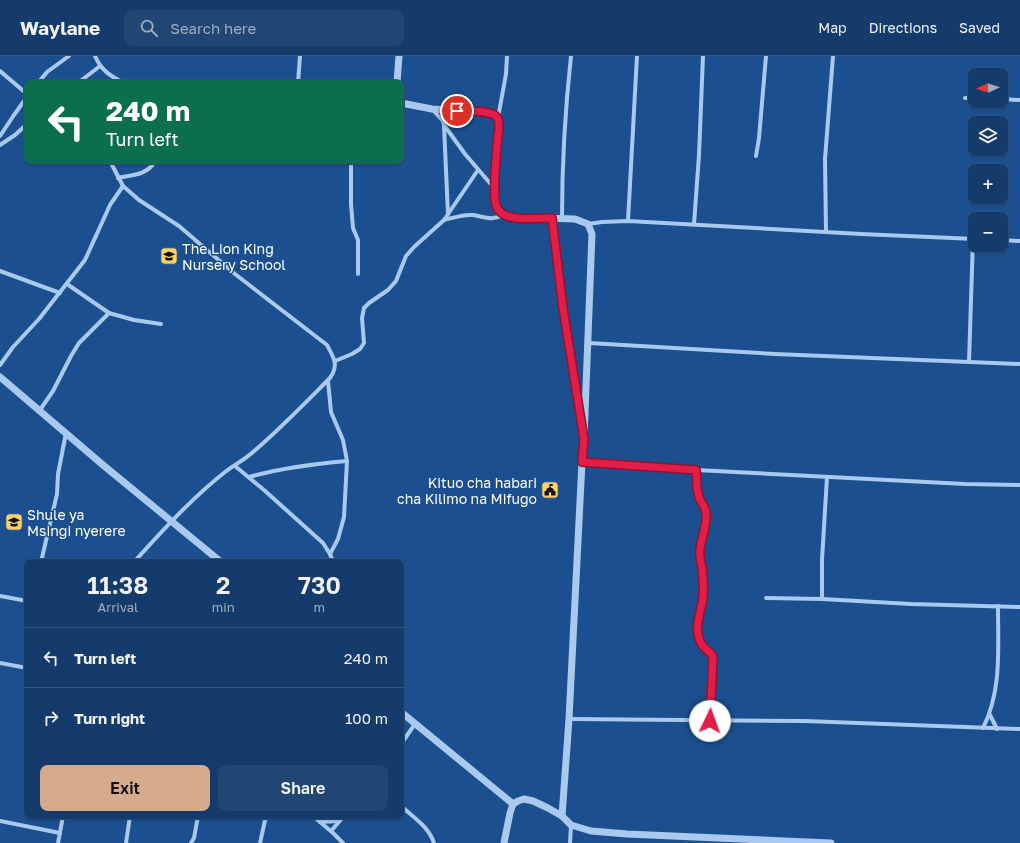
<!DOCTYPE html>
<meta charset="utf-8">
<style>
:root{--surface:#143b6b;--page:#214673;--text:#f1f3f6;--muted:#9dadc1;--line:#33557e;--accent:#d6ab8b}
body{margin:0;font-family:"Golos Text",sans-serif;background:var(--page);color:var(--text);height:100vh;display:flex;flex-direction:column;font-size:15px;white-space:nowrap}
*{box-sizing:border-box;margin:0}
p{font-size:13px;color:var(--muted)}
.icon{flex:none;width:22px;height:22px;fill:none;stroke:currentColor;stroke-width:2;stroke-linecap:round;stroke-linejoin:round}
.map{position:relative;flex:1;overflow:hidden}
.details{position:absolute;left:24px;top:503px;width:380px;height:260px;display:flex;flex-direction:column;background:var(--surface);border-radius:8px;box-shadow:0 1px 3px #0004,0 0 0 1px var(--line)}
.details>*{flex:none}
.hud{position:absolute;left:24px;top:24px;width:380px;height:84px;border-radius:8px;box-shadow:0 1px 3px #0004,0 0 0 1px var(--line);background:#0b6e4f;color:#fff;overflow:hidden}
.needle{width:26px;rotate:266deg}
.controls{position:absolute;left:968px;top:12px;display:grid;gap:8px}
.controls a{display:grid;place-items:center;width:40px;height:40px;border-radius:8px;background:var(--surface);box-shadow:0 1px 3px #0004,0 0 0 1px var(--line);font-size:20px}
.pin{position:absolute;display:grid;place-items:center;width:34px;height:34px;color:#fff;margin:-17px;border:2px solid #fff;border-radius:50%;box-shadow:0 1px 4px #0007}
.me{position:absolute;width:44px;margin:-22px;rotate:3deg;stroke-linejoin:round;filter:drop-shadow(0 0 3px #0008)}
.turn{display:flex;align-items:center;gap:14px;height:84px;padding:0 16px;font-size:18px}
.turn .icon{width:52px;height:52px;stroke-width:2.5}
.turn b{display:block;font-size:28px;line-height:34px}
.eta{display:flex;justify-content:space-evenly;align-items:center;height:68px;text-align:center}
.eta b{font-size:24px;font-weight:600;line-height:28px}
.button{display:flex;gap:8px;margin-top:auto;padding:8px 16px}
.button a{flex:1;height:46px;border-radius:8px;background:var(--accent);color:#111;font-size:16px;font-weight:600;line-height:46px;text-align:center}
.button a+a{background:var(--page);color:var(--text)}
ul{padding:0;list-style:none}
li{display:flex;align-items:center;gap:12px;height:60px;padding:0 16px;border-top:1px solid var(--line)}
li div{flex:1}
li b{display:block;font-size:15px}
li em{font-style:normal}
header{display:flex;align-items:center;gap:24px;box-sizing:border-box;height:56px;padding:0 20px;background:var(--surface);border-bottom:1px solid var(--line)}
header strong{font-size:19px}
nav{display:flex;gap:22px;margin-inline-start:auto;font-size:14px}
.search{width:280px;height:36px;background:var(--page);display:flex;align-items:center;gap:10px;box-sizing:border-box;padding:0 14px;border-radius:8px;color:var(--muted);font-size:15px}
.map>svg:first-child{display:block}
</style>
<header>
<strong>Waylane</strong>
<div class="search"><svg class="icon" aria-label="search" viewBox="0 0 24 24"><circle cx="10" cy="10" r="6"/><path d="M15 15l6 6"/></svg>Search here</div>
<nav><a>Map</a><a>Directions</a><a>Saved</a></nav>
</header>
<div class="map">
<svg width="1020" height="787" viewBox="0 0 1020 787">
<rect width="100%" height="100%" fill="#1b4f8f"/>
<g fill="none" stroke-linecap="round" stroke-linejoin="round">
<g stroke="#a9c9ee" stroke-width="4">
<path d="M95,0c6,14 15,20 29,27"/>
<polyline points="0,15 27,38"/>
<polyline points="38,27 47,16 69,0"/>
<polyline points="78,27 100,10"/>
<polyline points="298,27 300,0"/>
<polyline points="965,42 975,42"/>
<polyline points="1001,43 1020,44"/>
<polyline points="433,54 443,65 444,69 465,98 495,133"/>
<polyline points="498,62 506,18 507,0"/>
<polyline points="444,70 448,158"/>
<polyline points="0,80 14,59 27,41"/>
<polyline points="0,89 15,79 27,68"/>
<polyline points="756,100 759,82 766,0"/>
<path d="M110,105l13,25 16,14 40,26 56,48 92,71c7,13 12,20 3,33 -25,25 -50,51 -77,74 -9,8 -19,13 -28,20 -33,26 -63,59 -91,90"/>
<polyline points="351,105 351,148 353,172 358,184 358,218"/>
<path d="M118,122c14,-3 30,-3 37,-17"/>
<polyline points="552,162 563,252 582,371"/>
<path d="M562,162c0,-55 3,-107 9,-162"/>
<path d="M444,164c9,-2 19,-6 29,-5 12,2 19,6 31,0"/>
<polyline points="628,165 637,0"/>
<polyline points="588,168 602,166 628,165 861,178 975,183"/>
<polyline points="694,168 699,99 703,0"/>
<polyline points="826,176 825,103 833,0"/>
<polyline points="1001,184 1020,185"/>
<polyline points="0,215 60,237"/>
<polyline points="67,228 109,257 134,264 161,268"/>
<polyline points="589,287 775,298 1020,308"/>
<polyline points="335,305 352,298 360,293 364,287 362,262 364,252 369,247 388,234 396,225 406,200 414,191 444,164 478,114"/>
<polyline points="969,306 973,183"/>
<polyline points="0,309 13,291 39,263 85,204 110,149 123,130"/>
<polyline points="328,325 331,356 343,384 347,405 344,461 338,483 330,498"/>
<polyline points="40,354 53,335 71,300 79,287 109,257"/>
<polyline points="582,406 677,413 965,428 1020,429"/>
<polyline points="235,410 264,434 323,487 330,498 333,506"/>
<polyline points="696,414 698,437 706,453 706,458 705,473 700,496 702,514 703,539 702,550 698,563 698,580 701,587 709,594 713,601 710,665"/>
<path d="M249,421c32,-9 64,-13 98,-16"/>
<polyline points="41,506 57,438 58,418 66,377"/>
<polyline points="0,540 27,545"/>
<polyline points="766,542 822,543 911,548 1020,551"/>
<polyline points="822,543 822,504 827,421"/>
<polyline points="0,607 27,612"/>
<polyline points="990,659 997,673"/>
<polyline points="569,663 805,665 1020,673"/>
<path d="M983,672c19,-37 15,-81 15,-122"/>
<polyline points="401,688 415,668"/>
<path d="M401,750c12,11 28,21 33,37"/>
<polyline points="313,760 333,777 343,787"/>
<polyline points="0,765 60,777"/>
<polyline points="320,766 339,765"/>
<polyline points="331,775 344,760"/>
<polyline points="58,787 63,760"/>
<polyline points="126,787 130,760"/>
<polyline points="191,787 194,782 198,760"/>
<polyline points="260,787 266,760"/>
<polyline points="570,787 571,769"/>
</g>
<g stroke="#a9c9ee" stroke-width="7">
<polyline points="397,27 399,0"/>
<path d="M401,47l31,6 49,3 14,3 2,3 2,5c0,16 -9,76 -1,87 3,4 8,6 13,7l64,2 13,5 4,10 -8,205 -2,23 -13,257 -7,97"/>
<polyline points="0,321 103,409 221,506"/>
<polyline points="401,656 513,748"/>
<polyline points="504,787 510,757 513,748 518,745 524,743 533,745 548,752 562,760 571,769 591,775 627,778 831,787"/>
</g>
</g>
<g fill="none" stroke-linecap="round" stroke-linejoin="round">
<defs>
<path id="route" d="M457,55c9,0 32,-1 39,5 4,4 3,13 2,18 -1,17 -6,56 -2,71 1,4 4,7 7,9 11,7 36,4 49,4l11,90 21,131 -2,23 114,8c1,9 0,19 3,27 2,6 7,10 7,17 1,13 -5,24 -6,36 -1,6 1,12 2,18 1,9 2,19 1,28 -1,15 -10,30 -3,45 2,7 10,10 13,16l-3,64"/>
</defs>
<use href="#route" stroke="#92132f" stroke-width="10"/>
<use href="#route" stroke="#e11d48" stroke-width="7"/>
</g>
<defs>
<symbol id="school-square" viewBox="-11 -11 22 22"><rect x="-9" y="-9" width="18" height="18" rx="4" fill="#ffd166" stroke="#1b4f8f"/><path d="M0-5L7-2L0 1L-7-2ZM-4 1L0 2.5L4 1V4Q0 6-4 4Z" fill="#111"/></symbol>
<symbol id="civic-square" viewBox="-11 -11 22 22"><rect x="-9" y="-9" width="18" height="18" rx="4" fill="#ffd166" stroke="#1b4f8f"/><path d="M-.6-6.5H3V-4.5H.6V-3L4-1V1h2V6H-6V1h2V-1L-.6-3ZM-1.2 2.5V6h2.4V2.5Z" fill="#111"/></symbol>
</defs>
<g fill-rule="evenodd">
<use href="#school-square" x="159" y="190" width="20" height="20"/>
<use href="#civic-square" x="540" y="424" width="20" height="20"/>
<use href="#school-square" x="4" y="456" width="20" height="20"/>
</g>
<g text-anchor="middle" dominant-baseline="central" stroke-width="3" stroke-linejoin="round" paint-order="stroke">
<g font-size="14" fill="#fff" stroke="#1b4f8f" text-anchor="start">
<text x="182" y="192">The Lion King<tspan x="182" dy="16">Nursery School</tspan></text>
<text x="537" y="426" text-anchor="end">Kituo cha habari<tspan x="537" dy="16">cha Kilimo na Mifugo</tspan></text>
<text x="27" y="458">Shule ya<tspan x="27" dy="16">Msingi nyerere</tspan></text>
</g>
</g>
</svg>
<div class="controls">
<a><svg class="needle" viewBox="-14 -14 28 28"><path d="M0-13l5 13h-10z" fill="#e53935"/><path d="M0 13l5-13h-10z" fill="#9dadc1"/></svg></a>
<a><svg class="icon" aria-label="layers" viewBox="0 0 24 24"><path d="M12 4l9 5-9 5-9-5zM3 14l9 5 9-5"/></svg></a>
<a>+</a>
<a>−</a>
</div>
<div class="pin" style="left:457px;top:55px;background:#d93025"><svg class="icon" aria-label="arrive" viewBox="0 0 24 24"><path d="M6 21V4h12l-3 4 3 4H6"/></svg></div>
<svg class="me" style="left:710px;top:665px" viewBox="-20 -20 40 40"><circle r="19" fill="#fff"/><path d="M0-13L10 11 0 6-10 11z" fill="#e11d48"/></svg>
<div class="hud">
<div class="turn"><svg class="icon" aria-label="left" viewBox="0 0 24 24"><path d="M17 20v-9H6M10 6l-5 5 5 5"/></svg><div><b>240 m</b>Turn left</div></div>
</div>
<section class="details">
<div class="eta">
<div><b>11:38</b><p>Arrival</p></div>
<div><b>2</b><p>min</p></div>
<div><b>730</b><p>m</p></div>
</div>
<ul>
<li><svg class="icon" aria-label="left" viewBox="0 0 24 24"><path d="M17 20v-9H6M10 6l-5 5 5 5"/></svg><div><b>Turn left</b></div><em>240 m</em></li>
<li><svg class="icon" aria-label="right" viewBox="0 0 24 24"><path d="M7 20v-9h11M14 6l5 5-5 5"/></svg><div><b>Turn right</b></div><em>100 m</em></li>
</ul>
<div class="button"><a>Exit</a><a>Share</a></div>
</section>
</div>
